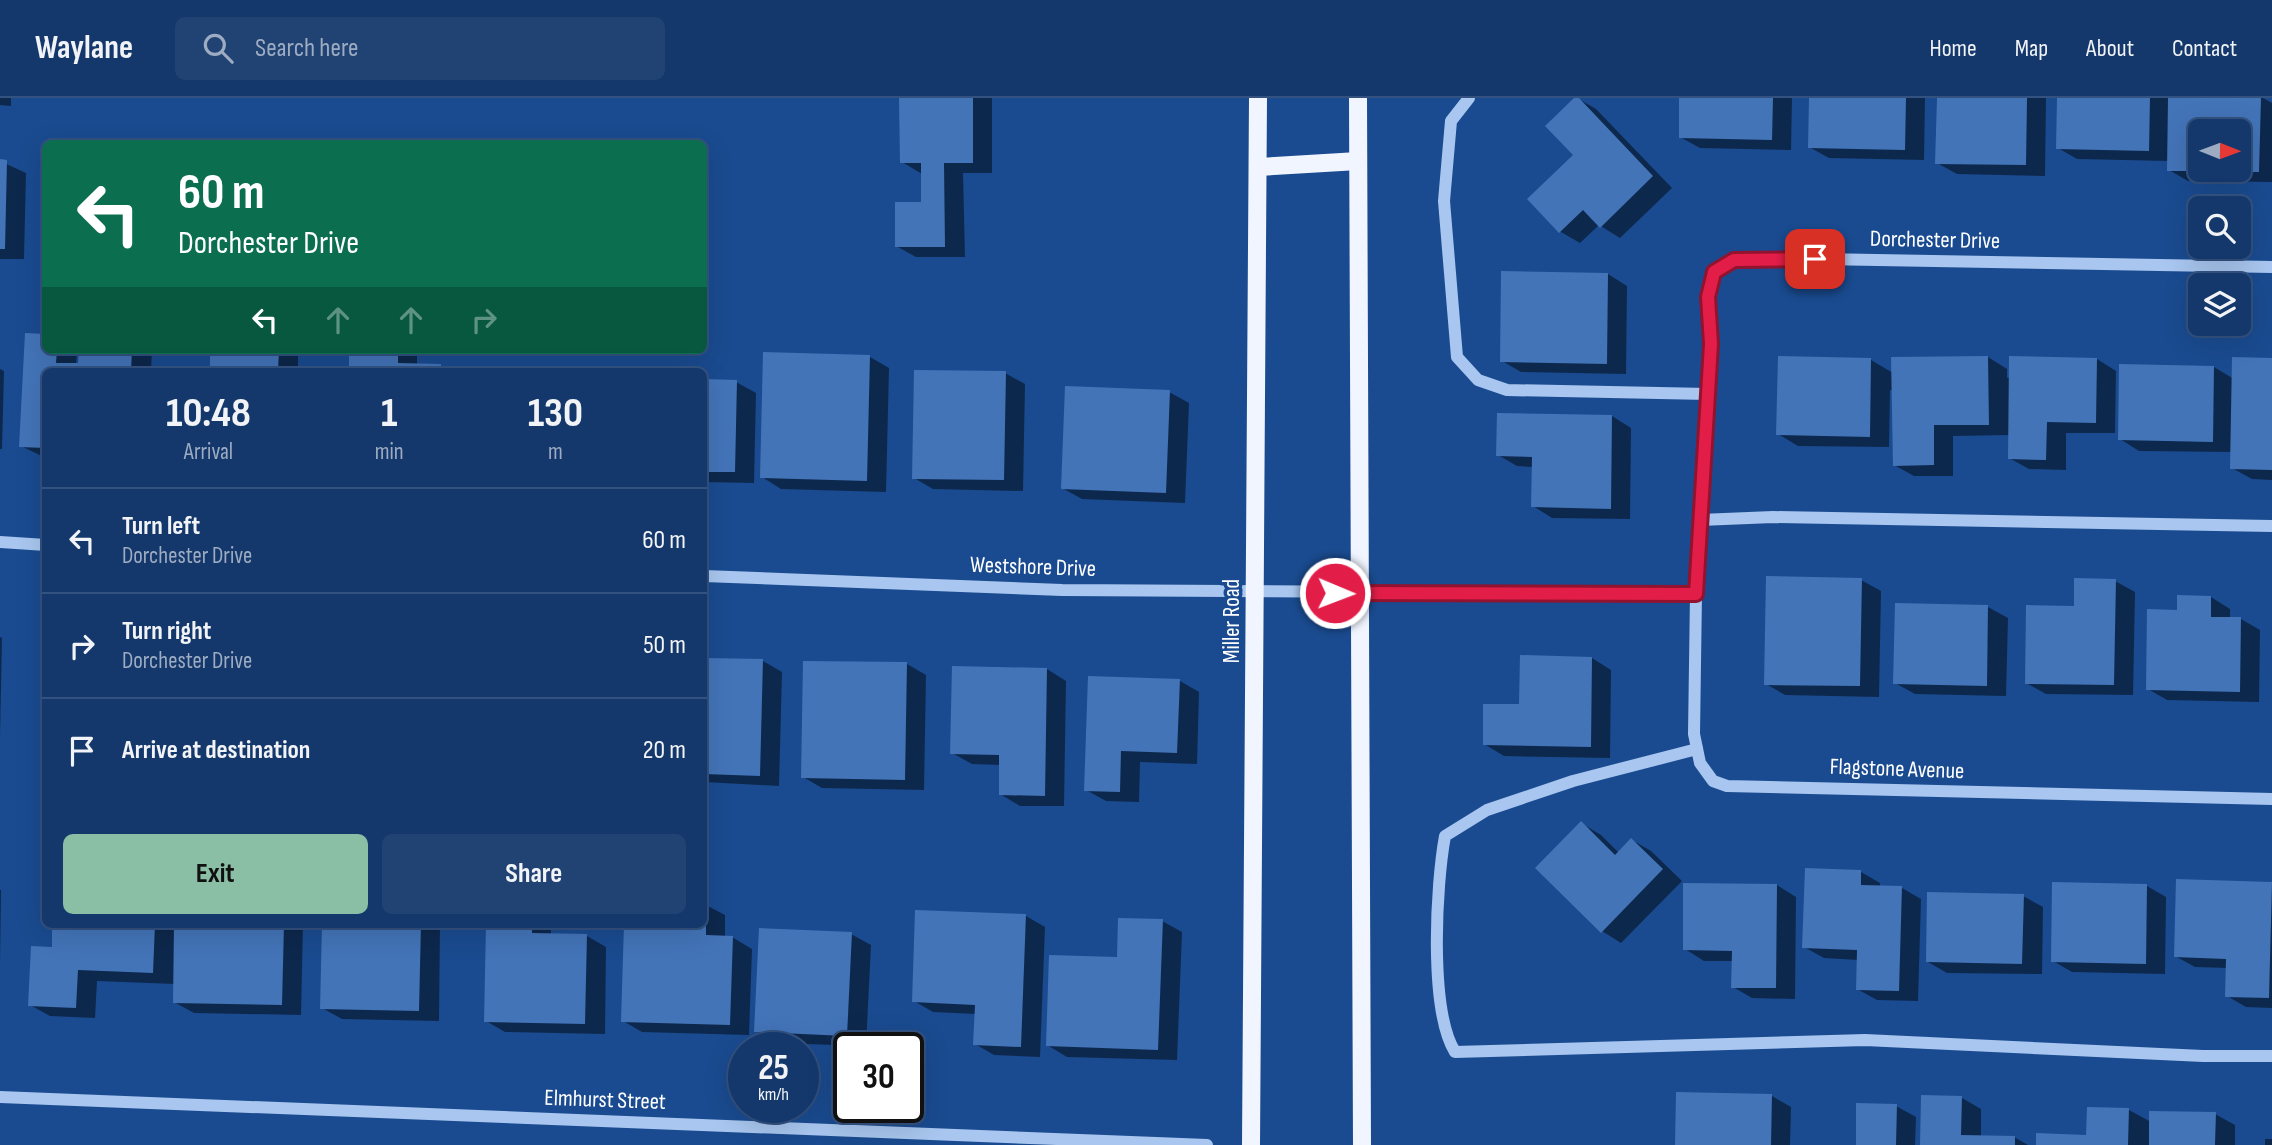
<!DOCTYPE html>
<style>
:root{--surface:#14386c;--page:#214374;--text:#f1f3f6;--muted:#9dacc2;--line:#33527f;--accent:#8abfa5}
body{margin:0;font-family:"Sofia Sans Condensed",sans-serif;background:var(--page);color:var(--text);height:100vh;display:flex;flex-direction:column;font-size:26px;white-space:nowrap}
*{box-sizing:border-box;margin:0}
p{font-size:23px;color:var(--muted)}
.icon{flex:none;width:38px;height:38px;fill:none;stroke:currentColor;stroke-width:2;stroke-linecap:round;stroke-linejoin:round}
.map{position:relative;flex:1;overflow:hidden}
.details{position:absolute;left:42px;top:270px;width:665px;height:560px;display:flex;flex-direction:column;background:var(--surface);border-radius:10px;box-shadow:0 7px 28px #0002,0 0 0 2px var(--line)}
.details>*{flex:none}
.hud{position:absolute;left:42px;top:42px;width:665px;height:214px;border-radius:10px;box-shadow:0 7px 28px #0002,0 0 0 2px var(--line);background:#0b6e4f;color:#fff;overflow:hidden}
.needle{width:46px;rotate:91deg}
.controls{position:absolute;left:2188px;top:21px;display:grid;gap:14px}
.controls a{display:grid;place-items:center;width:63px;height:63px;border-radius:10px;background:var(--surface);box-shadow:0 7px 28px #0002,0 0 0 2px var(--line);font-size:35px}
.speed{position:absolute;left:728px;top:934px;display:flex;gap:14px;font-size:35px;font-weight:700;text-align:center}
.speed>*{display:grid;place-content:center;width:91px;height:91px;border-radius:50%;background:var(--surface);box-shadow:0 7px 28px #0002,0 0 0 2px var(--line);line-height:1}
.speed small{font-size:18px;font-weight:400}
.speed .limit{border:4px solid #111;border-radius:10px;background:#fff;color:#111}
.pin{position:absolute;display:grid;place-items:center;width:60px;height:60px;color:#fff;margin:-30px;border-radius:14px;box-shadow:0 4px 10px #0006}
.me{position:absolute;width:77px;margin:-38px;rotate:91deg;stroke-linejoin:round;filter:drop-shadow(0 0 5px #0008)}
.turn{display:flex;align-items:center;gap:24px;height:147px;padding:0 21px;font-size:32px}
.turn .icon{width:91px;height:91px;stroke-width:2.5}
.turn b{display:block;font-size:49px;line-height:60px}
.lanes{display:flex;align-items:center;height:66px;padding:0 21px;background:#0003;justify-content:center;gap:35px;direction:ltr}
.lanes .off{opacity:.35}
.eta{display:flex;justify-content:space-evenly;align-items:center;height:119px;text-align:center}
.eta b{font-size:42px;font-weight:700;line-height:49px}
.action{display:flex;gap:14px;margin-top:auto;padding:14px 21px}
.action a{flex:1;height:80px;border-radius:10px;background:var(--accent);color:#111;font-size:28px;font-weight:700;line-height:80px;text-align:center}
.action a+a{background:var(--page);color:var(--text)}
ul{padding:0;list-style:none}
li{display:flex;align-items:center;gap:21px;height:105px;padding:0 21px;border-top:2px solid var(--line)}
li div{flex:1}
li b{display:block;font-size:26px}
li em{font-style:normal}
header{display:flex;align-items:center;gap:42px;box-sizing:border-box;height:98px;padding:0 35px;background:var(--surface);border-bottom:2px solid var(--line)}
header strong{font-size:33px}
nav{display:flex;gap:38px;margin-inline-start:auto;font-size:24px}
.search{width:490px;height:63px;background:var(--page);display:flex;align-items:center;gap:18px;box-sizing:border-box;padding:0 24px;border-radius:10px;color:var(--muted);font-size:26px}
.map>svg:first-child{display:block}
</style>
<header>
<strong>Waylane</strong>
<div class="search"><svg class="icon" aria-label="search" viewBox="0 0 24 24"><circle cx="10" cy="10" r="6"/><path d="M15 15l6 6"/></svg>Search here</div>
<nav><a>Home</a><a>Map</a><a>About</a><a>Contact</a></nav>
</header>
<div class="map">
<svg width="2272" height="1047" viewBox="0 0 2272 1047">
<rect width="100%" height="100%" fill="#1a4b90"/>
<g fill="#0007" fill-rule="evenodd">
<polygon points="0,0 11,0 11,8 0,7"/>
<polygon points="901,0 992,0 992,75 963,75 965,159 916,159 896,148 923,106 922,76 902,64"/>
<polygon points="1577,0 1596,11 1672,90 1620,140 1599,127 1580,145 1561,134 1529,101 1575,57"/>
<polygon points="1681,0 1792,0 1791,52 1700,50 1680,39"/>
<polygon points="1810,0 1925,0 1924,62 1829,60 1809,49"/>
<polygon points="1938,0 2046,0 2045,78 1957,76 1937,65"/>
<path d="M2058,0h205l9,5v79l-84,-1 -19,-11v-9l-92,-2 -19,-11zM2200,33h38v39h-38z"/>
<polygon points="0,63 26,75 24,161 0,161"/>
<polygon points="1608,176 1627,188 1626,276 1521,274 1502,263"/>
<polygon points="46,252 77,252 76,267 80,267 81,252 152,252 151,273 46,273 46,360 21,348"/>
<rect x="212" y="252" width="86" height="21"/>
<polygon points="351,252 407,252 417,258 417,268 441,268 449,273 350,273"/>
<polygon points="870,259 889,270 886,394 781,391 762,379"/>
<polygon points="1988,259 2007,271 2007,280 2097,261 2116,273 2115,335 2066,335 2066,372 2029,371 2009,360 2010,337 1953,338 1953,378 1914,378 1894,367 1893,292 1890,292 1889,349 1798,348 1778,336 1871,262 1893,275"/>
<polygon points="2272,262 2272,382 2252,381 2232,370 2232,354 2139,353 2120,341 2214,269 2234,281"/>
<polygon points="0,271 4,273 2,351 0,351"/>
<polygon points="1005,275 1025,286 1023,393 933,391 914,380"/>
<polygon points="704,283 736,284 756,295 754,385 704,384"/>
<polygon points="1169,294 1189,305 1185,405 1082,401 1062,390"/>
<polygon points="1612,318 1631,330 1630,421 1552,420 1533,408 1533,369 1517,368 1498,357"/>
<polygon points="1861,482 1881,493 1879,599 1785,597 1766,586"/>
<polygon points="2115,483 2135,494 2133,597 2046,596 2026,585"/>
<polygon points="2211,499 2230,511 2230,521 2241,521 2260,532 2259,604 2167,602 2148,591 2179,514"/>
<polygon points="1988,509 2008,520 2006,598 1915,596 1895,585"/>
<polygon points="0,539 2,540 0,639"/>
<polygon points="1592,560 1611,572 1610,660 1504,658 1484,646 1521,608"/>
<polygon points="704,562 763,563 782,574 779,688 704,684"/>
<polygon points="907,566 926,577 924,692 822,690 803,679"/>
<polygon points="1047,571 1066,583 1064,708 1020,708 1000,696 1001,667 972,666 952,655"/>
<polygon points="1180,583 1199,594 1197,666 1140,664 1139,704 1106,703 1086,692"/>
<polygon points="1581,725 1601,737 1619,755 1632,742 1651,753 1682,783 1621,845 1602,833"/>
<polygon points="1861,774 1880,785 1880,789 1902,790 1921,801 1918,903 1877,902 1857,891 1858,862 1824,860 1804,849"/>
<polygon points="2178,783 2272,785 2272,910 2246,909 2227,898 2228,870 2195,869 2175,858"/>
<polygon points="1777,787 1796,799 1795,901 1752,900 1733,889 1733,863 1704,863 1685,851"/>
<polygon points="2147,788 2166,799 2165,876 2072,874 2053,863"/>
<polygon points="0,792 1,792 0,867"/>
<polygon points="2023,798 2043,809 2042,876 1947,875 1928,864"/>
<polygon points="704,806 725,817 725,839 732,839 752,851 749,937 642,934 623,923 626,826 704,826"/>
<polygon points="1026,818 1045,829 1040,959 994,957 975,946 976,916 933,914 914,903"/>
<polygon points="1162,823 1182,834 1177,962 1067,959 1047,947 1118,861"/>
<polygon points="54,826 303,826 301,917 194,915 174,904 175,886 97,883 95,920 50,918 30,907 53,851"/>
<polygon points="324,826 440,826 439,923 342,921 322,910"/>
<polygon points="487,826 551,826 551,837 587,838 606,849 605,936 505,934 486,923"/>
<polygon points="851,836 871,847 866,948 775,945 755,933"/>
<polygon points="1772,998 1791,1009 1790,1047 1677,1047"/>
<polygon points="1962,1000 1981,1011 1981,1039 2014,1039 2028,1047 1921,1047"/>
<polygon points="1896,1008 1916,1019 1915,1047 1857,1047"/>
<polygon points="2089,1011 2129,1012 2151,1024 2215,1016 2235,1027 2235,1047 2037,1047 2088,1039"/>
<rect x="2265" y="1041" width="7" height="6"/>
</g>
<g fill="#4374b8">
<polygon points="899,0 973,0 973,65 944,65 945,149 895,149 895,104 921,104 921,65 900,65"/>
<polygon points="1574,0 1579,0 1653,78 1600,130 1583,112 1559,135 1527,101 1573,57 1545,28"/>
<polygon points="1679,0 1773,0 1772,42 1679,40"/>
<polygon points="1809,0 1906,0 1905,52 1808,50"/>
<polygon points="1937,0 2027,0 2026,67 1935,66"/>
<polygon points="2057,0 2150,0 2149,53 2056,51"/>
<polygon points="2168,0 2261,0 2259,74 2238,74 2238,33 2200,33 2200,73 2167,73"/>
<polygon points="0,61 7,62 5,151 0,151"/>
<polygon points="1501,173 1608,175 1607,266 1500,264"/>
<polygon points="25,235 46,236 46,252 57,252 56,265 78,265 79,252 132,252 131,273 46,273 46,350 19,349"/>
<polygon points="210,252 279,252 278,273 210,273"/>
<polygon points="349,252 398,252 398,265 441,266 441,273 349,273"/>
<polygon points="763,254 870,257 867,383 760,380"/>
<polygon points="1778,258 1871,260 1870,339 1776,337"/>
<polygon points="1988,258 1989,327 1934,327 1934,367 1893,368 1891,259"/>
<polygon points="2009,258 2097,260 2096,325 2047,324 2046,362 2008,361"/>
<polygon points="2232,259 2272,260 2272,372 2230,371"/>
<polygon points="2119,266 2214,268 2213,344 2118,342"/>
<polygon points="466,268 567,270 566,273 466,273"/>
<polygon points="914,272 1006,273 1004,382 912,381"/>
<polygon points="704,281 737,282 735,374 704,374"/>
<polygon points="1065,288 1170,292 1166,395 1061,391"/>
<polygon points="1497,315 1612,317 1611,411 1531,409 1532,359 1496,358"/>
<polygon points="1766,478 1862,480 1860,588 1764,587"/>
<polygon points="2074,480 2116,481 2114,587 2025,586 2026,507 2074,508"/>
<polygon points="2177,497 2211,498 2211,519 2241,519 2240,594 2146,592 2147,511 2177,512"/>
<polygon points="1895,505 1988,507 1987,588 1893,586"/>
<polygon points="1520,557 1592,559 1591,649 1483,647 1483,606 1519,606"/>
<polygon points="704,560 763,561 760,678 704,676"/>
<polygon points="803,563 907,564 905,682 801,680"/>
<polygon points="952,568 1047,570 1045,698 999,697 999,657 950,656"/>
<polygon points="1088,578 1180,581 1177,655 1121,653 1120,694 1084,693"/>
<polygon points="1581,723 1615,757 1631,740 1663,771 1601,835 1535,770"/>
<polygon points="1805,770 1861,772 1861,787 1902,788 1899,893 1856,892 1857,852 1802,850"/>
<polygon points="2176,781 2272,784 2269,900 2225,899 2226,861 2174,859"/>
<polygon points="2052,784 2147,786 2146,866 2051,864"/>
<polygon points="1683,785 1777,786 1776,890 1731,890 1732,853 1683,852"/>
<polygon points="1927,794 2024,796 2022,866 1926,864"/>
<polygon points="704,804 706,804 706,837 733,838 730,927 621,924 624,826 704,826"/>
<polygon points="915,812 1026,816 1021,949 973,947 975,907 912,904"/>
<polygon points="1118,820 1163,821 1158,952 1046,948 1049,857 1117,859"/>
<polygon points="52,826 155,826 153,875 78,872 76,910 28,908 31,848 52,849"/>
<polygon points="174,826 284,826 282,907 173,905"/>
<polygon points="322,826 421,826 419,913 320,911"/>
<polygon points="486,826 532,826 532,835 587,836 585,926 484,924"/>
<polygon points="759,830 852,834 847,938 754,934"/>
<polygon points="1676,994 1772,996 1771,1047 1675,1047"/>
<polygon points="1921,997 1962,998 1961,1037 2015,1038 2015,1047 1920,1047"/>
<polygon points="1856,1005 1897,1006 1896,1047 1856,1047"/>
<polygon points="2087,1009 2129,1010 2128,1047 2036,1047 2036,1035 2086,1037"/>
<polygon points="2149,1013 2216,1014 2215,1047 2149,1047"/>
</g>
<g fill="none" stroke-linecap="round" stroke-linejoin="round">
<g stroke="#a8c6ef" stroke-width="12">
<polyline points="1469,0 1451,23 1444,103 1457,259 1478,282 1507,292 1708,296"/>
<polyline points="2272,169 1762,160 1734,162 1714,174 1708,199 1711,246 1696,496 1694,636 1700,665 1713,683 1727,688 2272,701"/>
<polyline points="1700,422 1773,419 2272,428"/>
<polyline points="0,444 46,447"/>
<polyline points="704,478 1062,492 1696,496"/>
<path d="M1697,651l-124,32 -86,29 -42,26c-9,49 -16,174 10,216l410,-12 338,16h69"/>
<polyline points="0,999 1207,1047"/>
</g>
<g stroke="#f0f5ff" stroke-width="18">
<polyline points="1358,0 1362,1047"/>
<polyline points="1258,69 1358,63"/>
<polyline points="1251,1047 1258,0"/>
</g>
</g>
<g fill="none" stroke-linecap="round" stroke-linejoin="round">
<defs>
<polyline id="route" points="1335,495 1696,496 1711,246 1708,199 1714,174 1734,162 1815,161"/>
</defs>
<use href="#route" stroke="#92132f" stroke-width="18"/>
<use href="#route" stroke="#e11d48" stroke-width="12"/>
</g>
<g text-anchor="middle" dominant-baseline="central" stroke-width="7" stroke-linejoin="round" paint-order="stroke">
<g font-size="23" fill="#fff" stroke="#1a4b90">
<text transform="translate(1935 142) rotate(1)">Dorchester Drive</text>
<text transform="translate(1033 469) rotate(2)">Westshore Drive</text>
<text transform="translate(1232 523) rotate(-90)">Miller Road</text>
<text transform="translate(1897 671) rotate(2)">Flagstone Avenue</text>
<text transform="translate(605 1002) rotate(2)">Elmhurst Street</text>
</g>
</g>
</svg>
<div class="controls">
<a><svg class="needle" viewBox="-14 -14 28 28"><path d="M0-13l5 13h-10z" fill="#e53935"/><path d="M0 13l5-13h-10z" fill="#9dacc2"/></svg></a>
<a><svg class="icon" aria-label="search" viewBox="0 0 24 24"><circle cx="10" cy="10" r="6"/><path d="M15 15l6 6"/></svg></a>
<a><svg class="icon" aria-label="layers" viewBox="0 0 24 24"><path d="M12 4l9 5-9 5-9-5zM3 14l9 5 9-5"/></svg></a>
</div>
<div class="speed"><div>25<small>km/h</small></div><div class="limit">30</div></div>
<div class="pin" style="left:1815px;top:161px;background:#d93025"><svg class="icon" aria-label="arrive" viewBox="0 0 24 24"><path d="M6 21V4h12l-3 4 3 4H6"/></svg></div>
<svg class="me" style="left:1335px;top:495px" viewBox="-20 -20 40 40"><circle r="17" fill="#e11d48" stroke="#fff" stroke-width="3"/><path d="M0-11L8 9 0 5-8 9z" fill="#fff"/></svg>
<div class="hud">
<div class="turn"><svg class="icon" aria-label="left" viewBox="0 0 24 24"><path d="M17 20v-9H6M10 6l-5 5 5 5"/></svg><div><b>60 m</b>Dorchester Drive</div></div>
<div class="lanes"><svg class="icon" aria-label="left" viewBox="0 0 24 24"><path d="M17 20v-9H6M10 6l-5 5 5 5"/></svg><svg class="icon off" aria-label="ahead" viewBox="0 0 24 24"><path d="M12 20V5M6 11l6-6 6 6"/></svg><svg class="icon off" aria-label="ahead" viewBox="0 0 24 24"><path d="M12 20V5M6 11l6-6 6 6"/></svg><svg class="icon off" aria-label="right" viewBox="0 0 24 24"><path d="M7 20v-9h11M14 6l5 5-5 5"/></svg></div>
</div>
<section class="details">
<div class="eta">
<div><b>10:48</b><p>Arrival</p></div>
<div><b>1</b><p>min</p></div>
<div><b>130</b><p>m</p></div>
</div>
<ul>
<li><svg class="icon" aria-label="left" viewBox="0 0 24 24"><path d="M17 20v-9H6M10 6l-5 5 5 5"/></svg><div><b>Turn left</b><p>Dorchester Drive</p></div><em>60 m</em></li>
<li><svg class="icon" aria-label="right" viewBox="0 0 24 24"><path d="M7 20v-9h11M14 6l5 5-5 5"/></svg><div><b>Turn right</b><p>Dorchester Drive</p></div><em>50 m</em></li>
<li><svg class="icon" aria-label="arrive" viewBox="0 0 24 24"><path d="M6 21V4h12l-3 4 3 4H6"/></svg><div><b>Arrive at destination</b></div><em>20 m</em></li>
</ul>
<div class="action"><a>Exit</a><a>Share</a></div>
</section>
</div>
